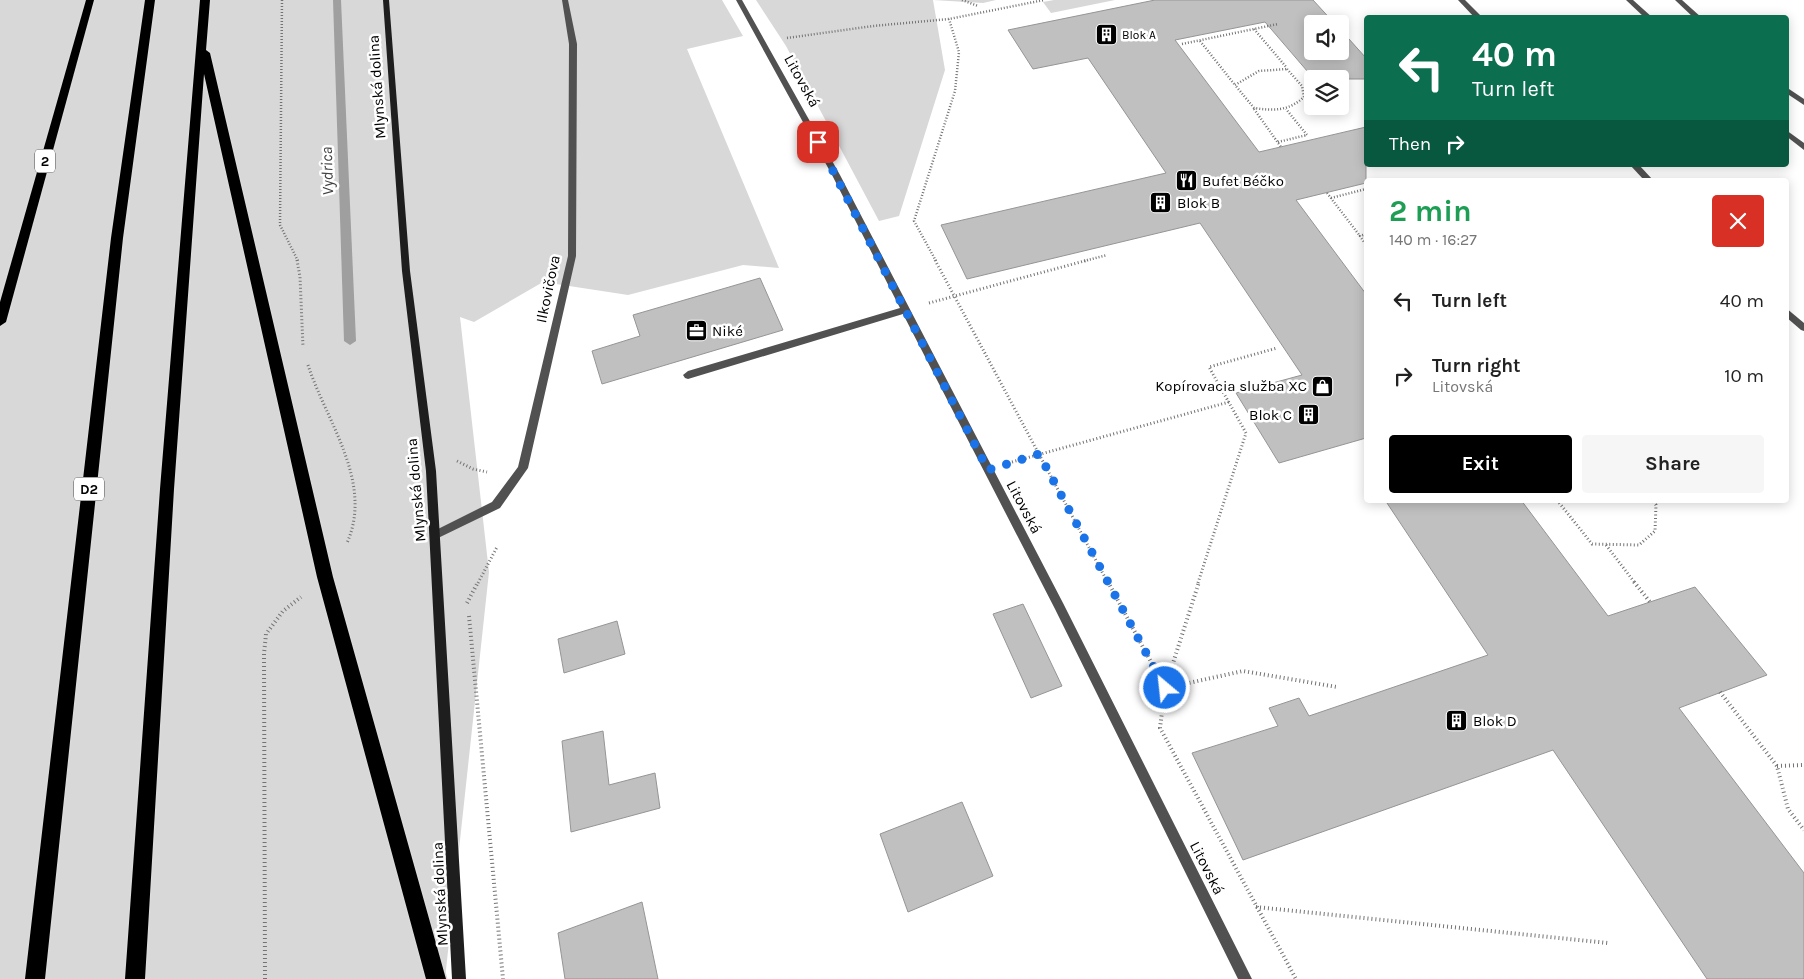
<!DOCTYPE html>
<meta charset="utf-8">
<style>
:root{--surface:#fff;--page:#f6f6f6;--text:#222;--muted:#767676;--accent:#000}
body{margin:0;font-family:Karla,sans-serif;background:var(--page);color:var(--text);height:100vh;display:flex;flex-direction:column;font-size:19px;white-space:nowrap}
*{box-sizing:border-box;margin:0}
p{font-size:16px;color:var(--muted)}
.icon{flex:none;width:28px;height:28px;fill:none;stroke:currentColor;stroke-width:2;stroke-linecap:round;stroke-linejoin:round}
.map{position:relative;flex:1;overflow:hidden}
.panel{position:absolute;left:1364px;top:178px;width:425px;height:325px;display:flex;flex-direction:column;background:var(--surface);border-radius:5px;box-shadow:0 2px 12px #0003}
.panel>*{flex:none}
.top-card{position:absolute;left:1364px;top:15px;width:425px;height:152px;border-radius:5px;box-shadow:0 2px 12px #0003;background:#0b6e4f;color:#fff;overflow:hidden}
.fabs{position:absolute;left:1304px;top:15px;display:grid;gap:10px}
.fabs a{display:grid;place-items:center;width:45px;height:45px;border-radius:5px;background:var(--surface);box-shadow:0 2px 12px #0003;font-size:25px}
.pin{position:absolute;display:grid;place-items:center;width:42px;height:42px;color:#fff;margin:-21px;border-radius:10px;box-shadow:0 2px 8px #0006}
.me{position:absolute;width:55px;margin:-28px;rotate:332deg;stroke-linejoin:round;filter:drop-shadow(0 0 4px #0008)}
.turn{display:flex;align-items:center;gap:18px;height:105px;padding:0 25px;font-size:22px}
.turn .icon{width:65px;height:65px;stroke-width:2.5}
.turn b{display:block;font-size:35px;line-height:42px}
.then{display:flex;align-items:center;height:48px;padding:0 25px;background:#0003;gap:10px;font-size:19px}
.round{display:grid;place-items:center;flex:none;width:52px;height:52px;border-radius:5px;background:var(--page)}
.summary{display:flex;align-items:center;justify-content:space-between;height:85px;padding:0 25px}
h1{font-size:30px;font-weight:700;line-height:38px;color:#1e9e55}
.cta{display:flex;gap:10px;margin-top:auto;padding:10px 25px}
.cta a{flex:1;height:58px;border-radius:5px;background:var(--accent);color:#fff;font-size:20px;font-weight:700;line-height:58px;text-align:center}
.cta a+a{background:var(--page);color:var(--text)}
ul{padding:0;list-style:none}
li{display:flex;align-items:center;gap:15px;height:75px;padding:0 25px}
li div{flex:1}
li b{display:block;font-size:19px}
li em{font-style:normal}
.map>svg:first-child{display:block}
</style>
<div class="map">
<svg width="1804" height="979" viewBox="0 0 1804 979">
<rect width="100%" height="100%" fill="#fff"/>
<g fill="#d8d8d8">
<polygon points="0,0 722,0 743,36 687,49 779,268 743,265 628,295 543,282 474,322 460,317 489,572 445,979 0,979"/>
<polygon points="756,0 996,0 983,3 933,0 945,70 899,216 879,221 786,46"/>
<polygon points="1054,0 1115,0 1051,13 1043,2"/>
</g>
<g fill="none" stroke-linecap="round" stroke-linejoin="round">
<polygon fill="#9f9f9f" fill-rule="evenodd" points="333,0 341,0 356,341 350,345 344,341"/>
</g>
<g fill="#c0c0c0" stroke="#959595">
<polygon points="1155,0 1313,0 1335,24 1312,24 1312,51 1340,51 1340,29 1366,58 1366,79 1314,79 1265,22 1175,40 1259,152 1366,127 1366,183 1296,200 1366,294 1366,438 1279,463 1236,393 1302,375 1200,223 967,279 941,225 1166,173 1088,58 1033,69 1008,30"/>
<polygon points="760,278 783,330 602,384 592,351 640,336 633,315"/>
<polygon points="1385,500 1521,500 1608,616 1695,587 1767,675 1679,708 1804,873 1804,979 1707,979 1553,750 1243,860 1192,753 1278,726 1269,708 1299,698 1309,716 1488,655"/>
<polygon points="1023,604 1062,686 1031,698 993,614"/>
<polygon points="617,621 625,654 564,673 558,639"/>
<polygon points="603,731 609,785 655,773 660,808 571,832 562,741"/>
<polygon points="962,802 993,876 908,912 880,834"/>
<polygon points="642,902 658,979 565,979 558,933"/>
</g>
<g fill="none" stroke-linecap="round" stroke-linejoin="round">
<defs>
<polygon id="primary" points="86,0 94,0 6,322 0,326 0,302"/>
<g id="highway">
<polygon points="145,0 155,0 123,238 45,979 25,979 111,238"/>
<polygon points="200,0 210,0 206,50 210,53 333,577 446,979 426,979 317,577 204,74 174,489 145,979 125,979 160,489"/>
</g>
</defs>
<use href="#primary" stroke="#dbdbdb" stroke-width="3"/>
<use href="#highway" stroke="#dbdbdb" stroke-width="3"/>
<g stroke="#737373" stroke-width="2.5" stroke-dasharray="1 2" stroke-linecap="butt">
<polyline points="282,0 280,225 298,261"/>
<polyline points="962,0 978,6"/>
<polyline points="1254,29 1287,68"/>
<polyline points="787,38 873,26 949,19 1044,0"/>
<polyline points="1200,41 1235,85"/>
<polyline points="1182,44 1278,24"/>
<path d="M1287,69l15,17 2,11c-15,14 -31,14 -50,11l-19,-23 24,-14z"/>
<polyline points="1254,109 1281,147"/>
<polyline points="1278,142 1307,135 1286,109"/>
<polyline points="1327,193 1360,236"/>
<polyline points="1331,198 1366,189"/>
<polyline points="1366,234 1360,236 1366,245"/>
<polyline points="936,261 914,221 955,91 959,52 949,19"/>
<polyline points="1084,261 1107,255"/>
</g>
<g stroke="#737373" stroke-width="3" stroke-dasharray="1 2.5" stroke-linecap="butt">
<polyline points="297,260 300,277 303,347"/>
<polyline points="935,260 1108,583"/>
<polyline points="929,303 1088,260"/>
<path d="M308,365c18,56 66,117 39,178"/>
<polyline points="457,461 473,469 487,472"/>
<polyline points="1012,462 1229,402"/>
<polyline points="1557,500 1592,544 1639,545 1655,531 1656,505 1652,500"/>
<polyline points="1606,545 1635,583"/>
<polyline points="478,583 497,547"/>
<polyline points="1198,583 1246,433 1209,367 1277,348"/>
</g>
<g stroke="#737373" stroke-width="4" stroke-dasharray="1 3" stroke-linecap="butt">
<polyline points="1108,582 1165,688 1160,728 1296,979"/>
<polyline points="1634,582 1650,602"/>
<polyline points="467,603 478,582"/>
<polyline points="469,616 503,979"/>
<polyline points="1165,688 1199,582"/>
<polyline points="1166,688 1243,671 1337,687"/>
<polyline points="1720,692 1777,766 1788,809 1804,830"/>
<polyline points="1777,766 1804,765"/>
<polyline points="1256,907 1608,943"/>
<polyline points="265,979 264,654 266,634 283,611 301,597"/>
</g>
<g fill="#515151" fill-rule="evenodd">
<polygon points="736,0 742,0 840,175 1063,603 1252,979 1238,979 1055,609 903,314 688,379 685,378 683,375 688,371 900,308 832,175"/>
<polygon points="1458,0 1465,0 1483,18 1475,18"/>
<polygon points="1626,0 1633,0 1653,18 1645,18"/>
<polygon points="1675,0 1682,0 1702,18 1694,18"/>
<polygon points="1786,87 1804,99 1804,105 1786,93"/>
<polygon points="1786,130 1804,143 1804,150 1786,136"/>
<polygon points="1630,165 1639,165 1653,180 1644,180"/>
<polygon points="1786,308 1804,323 1804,331 1801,330 1786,317"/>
</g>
<polygon fill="#515151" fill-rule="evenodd" points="562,0 568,0 577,44 576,256 528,468 500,508 436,539 432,538 431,535 432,532 492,502 518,467 568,256 569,44"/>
<polygon fill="#1e1e1e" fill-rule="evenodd" points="383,0 389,0 410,271 436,471 466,979 452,979 426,471 402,271"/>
<use href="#primary" fill="#000" fill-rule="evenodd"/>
<use href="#highway" fill="#000" fill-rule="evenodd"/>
</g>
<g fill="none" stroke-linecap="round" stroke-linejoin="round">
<polyline stroke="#1a73e8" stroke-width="9" stroke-dasharray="0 16.2" points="818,142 988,470 1039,454 1165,688"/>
</g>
<defs>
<symbol id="building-square" viewBox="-11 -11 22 22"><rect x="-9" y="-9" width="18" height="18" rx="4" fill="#000" stroke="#fff"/><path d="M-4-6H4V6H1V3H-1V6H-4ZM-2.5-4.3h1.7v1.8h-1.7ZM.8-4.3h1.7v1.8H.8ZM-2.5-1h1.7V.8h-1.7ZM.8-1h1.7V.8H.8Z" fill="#fff"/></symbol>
<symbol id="restaurant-square" viewBox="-11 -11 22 22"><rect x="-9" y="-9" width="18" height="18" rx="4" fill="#000" stroke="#fff"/><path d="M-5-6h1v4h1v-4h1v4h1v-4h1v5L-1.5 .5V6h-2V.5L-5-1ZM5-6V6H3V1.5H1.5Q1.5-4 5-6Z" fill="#fff"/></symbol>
<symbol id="office-square" viewBox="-11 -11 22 22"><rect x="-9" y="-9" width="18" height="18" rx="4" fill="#000" stroke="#fff"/><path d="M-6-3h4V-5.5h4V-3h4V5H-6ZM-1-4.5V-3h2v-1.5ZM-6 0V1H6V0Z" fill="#fff"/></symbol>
<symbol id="shop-square" viewBox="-11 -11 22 22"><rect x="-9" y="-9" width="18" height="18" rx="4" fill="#000" stroke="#fff"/><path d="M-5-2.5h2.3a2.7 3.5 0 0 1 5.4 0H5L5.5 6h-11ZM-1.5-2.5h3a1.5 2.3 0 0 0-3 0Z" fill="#fff"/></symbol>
</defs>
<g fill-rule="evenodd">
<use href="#building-square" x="1094" y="22" width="25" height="25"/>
<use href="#restaurant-square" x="1174" y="168" width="25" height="25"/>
<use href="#building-square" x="1148" y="190" width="25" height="25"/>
<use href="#office-square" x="684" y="318" width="25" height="25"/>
<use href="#shop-square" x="1310" y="374" width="25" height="25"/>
<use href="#building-square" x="1296" y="402" width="25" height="25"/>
<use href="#building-square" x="1444" y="708" width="25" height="25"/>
</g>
<g text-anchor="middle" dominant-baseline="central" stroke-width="5" stroke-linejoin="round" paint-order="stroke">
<g font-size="12" fill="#000" stroke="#fff" text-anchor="start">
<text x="1122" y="35">Blok A</text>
</g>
<g fill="#fff" stroke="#4c4c4c" stroke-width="1">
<rect x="35" y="149.5" width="20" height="23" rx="4"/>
<rect x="74" y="477.5" width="30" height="23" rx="4"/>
</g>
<g font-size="14" font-weight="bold" fill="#000">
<text x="45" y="161">2</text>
<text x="89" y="489">D2</text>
</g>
<g font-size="15" fill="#000" stroke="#fff">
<text transform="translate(802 81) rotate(61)">Litovská</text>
<text transform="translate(377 87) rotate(-94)">Mlynská dolina</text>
<text transform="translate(548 289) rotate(-78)">Ilkovičova</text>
<text transform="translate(416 490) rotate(-95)">Mlynská dolina</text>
<text transform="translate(1024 507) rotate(62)">Litovská</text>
<text transform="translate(1207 868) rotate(63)">Litovská</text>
<text transform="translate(440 894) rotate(-93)">Mlynská dolina</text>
</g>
<g font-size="15" fill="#000" stroke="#fff" text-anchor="start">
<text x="1202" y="181">Bufet Béčko</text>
<text x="1177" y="203">Blok B</text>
<text x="712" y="331">Niké</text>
<text x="1307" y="386" text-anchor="end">Kopírovacia služba XC</text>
<text x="1292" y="415" text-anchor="end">Blok C</text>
<text x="1473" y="721">Blok D</text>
</g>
<g font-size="16" font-style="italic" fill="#404040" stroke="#fff">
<text transform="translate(327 171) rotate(-92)">Vydrica</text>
</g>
</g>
</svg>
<div class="fabs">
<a><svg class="icon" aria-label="sound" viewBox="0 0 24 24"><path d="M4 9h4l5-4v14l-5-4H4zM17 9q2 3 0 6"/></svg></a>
<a><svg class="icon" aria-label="layers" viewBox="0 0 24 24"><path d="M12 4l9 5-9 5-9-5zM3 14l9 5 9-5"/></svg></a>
</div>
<div class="pin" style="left:818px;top:142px;background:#d93025"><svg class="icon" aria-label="arrive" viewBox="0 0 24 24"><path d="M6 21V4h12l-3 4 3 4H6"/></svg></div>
<svg class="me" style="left:1165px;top:688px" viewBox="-20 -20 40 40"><circle r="17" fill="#1a73e8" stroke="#fff" stroke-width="3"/><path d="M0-11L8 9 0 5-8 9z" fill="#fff"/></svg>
<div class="top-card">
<div class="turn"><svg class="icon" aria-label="left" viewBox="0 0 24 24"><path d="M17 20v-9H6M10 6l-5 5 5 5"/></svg><div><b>40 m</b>Turn left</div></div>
<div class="then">Then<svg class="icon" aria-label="right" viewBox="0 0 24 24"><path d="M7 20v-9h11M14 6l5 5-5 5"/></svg></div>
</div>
<section class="panel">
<div class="summary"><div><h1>2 min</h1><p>140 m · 16:27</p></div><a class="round" style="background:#d93025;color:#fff"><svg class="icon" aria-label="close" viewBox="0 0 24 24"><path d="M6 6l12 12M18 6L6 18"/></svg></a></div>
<ul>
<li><svg class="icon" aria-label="left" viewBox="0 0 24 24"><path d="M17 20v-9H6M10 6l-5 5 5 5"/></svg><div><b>Turn left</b></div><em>40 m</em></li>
<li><svg class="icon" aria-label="right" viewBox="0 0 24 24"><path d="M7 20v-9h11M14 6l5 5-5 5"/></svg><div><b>Turn right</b><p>Litovská</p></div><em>10 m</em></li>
</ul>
<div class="cta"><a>Exit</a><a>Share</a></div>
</section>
</div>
